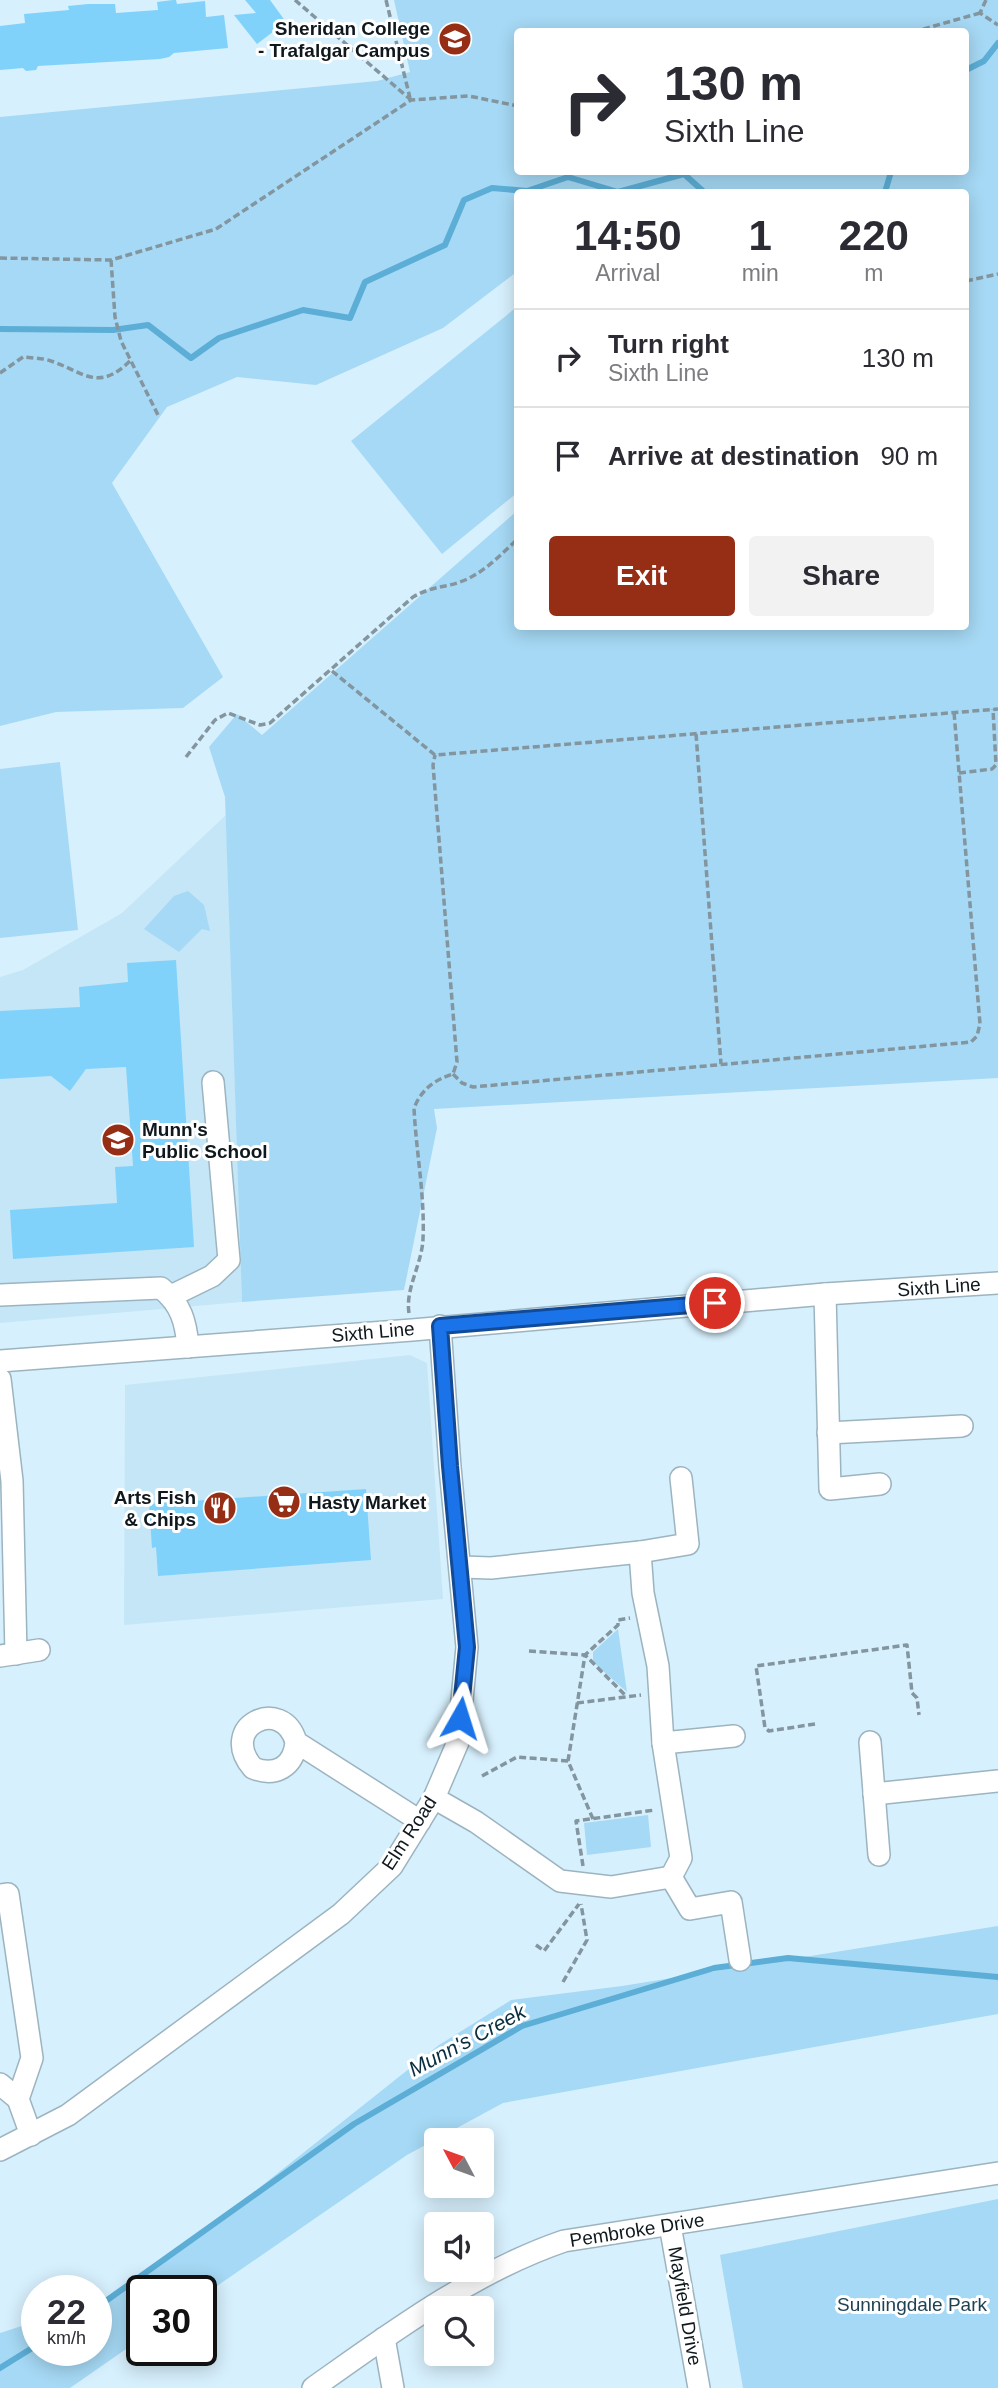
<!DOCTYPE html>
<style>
:root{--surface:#fff;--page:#f2f2f3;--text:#2b2b33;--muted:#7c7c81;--line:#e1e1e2;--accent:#962e16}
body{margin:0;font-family:Helvetica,sans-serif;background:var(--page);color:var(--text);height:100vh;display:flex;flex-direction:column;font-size:26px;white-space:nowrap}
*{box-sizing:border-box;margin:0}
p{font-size:23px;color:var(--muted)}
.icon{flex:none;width:38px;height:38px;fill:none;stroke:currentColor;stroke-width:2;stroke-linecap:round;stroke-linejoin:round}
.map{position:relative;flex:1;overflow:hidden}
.sheet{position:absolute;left:514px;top:189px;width:455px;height:441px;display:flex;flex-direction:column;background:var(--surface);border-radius:7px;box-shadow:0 4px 18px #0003}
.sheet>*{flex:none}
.top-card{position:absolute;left:514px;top:28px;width:455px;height:147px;border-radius:7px;box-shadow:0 4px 18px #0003;background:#fff;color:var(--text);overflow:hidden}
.needle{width:46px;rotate:311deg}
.fabs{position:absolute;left:424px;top:2128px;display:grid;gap:14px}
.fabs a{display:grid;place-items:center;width:70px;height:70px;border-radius:7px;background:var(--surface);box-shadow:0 4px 18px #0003;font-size:35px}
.speed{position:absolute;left:21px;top:2275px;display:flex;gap:14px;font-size:35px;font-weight:700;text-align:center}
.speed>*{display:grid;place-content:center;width:91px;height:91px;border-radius:50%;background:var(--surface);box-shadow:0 4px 18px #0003;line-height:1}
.speed small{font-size:18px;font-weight:400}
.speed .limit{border:4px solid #111;border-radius:10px;background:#fff;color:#111}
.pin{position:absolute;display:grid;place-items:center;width:60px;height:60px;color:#fff;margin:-30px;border:4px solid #fff;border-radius:50%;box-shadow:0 2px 7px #0007}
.me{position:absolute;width:77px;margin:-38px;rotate:6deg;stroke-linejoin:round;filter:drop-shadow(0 0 5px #0008)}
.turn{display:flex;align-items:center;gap:24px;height:147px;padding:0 35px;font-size:32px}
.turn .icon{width:91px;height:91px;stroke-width:2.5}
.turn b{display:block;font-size:49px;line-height:60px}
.eta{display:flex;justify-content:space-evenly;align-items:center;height:119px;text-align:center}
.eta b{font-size:42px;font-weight:800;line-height:49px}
.button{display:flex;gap:14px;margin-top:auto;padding:14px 35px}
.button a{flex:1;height:80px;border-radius:7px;background:var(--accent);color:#fff;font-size:28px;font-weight:800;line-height:80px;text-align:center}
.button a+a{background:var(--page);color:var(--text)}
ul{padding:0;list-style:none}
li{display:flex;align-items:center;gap:21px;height:98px;padding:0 35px;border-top:2px solid var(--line)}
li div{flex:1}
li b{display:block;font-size:26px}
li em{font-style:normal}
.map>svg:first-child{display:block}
</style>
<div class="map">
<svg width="998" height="2388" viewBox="0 0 998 2388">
<rect width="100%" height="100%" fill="#d7f0fd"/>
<g fill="#c5e6f7">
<polygon points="226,815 242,1302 0,1323 0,977 23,970 122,913"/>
<polygon points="410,1355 427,1363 443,1599 124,1625 125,1385"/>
</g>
<g fill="#a6d9f5" fill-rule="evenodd">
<path d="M394,0h604v1078l-564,31 3,19 -33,162 -162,12 -17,-505 -16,-50 28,-33 25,21 256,-225v116h448v-434h-448v79l-75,57 -127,57 -79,-8 -70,30 -55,76 111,194 -40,31 -127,4 -56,14v-609l377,-36 33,-9zM518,32h448v140h-448z"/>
<polygon points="518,306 518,492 442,554 351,441"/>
<polygon points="60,762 78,930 0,938 0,769"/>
<polygon points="188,891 204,905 210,931 202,929 179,952 144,929 174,896"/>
<polygon points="618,1629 627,1692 593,1662 593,1652"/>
<polygon points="648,1815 651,1847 587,1855 584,1823"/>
<polygon points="998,1926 998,2014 503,2103 407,2155 201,2297 201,2291 142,2291 142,2338 70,2388 0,2388 0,2333 37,2321 37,2350 96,2350 96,2301 113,2295 210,2227 439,2045 511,2000 622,1986"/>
<polygon points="998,2199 998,2388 743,2388 720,2255"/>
</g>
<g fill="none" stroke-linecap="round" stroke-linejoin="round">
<g stroke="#5caed6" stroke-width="6">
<polyline points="966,70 984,61 998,43"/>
<polyline points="885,192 891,172"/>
<polyline points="0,329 113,330 148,325 191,358 219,338 303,310 350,318 365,282 445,245 464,200 492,188 527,191 568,177 618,192 684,174 704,192"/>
<polyline points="96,2308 354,2124 522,2026 714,1968 788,1958 998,1977"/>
<polyline points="0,2368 37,2345"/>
</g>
</g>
<g fill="#80d2fb">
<polygon points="173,0 176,0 177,4 205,1 206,17 224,15 228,48 174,53 169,57 160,59 38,66 36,70 26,71 23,68 0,70 0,26 25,23 24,14 69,10 68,6 88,4 115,4 116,13 158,10 157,2"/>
<polygon points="245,0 270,0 286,22 257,44 234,15 256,13"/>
<polygon points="176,960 194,1247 13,1259 10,1210 117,1203 115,1167 133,1166 126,1067 86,1069 70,1091 51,1076 0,1079 0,1011 80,1007 79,987 128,982 127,963"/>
<polygon points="366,1489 371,1560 158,1576 156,1547 152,1548 149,1504"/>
</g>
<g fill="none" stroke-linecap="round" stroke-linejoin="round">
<defs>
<g id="minor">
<polyline points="825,1294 830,1489 880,1484"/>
<path d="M0,1295l161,-7c20,16 25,34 27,59"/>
<polyline points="171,1296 212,1276 229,1260 213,1082"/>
<polyline points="0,1361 412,1330 825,1294 998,1283"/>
<polyline points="0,1379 12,1481 16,1654"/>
<polyline points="828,1433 962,1426"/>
<polyline points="640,1552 688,1544 681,1478"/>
<polyline points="0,1656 39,1650"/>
<path d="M296,1742c-2,25 -21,35 -43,26 -36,-42 30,-73 43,-26l124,79"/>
<polyline points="870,1742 879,1855"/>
<polyline points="663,1743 734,1736"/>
<polyline points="874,1794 998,1781"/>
<polyline points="434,1798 476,1822 560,1881 611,1887 671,1877 681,1858 663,1743 658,1666 643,1593 640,1552 491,1568 462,1567"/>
<polyline points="671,1877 690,1909 731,1902 740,1960"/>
<polyline points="0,1895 8,1894 32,2058 18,2099"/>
<polyline points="0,2084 18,2099 31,2135"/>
<polyline points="0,2150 68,2115 341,1914 392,1866 434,1798 458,1742 467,1647 450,1467 440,1326"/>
<polyline points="670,2225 699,2388"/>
<polyline points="384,2338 393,2388"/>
<path d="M313,2388c78,-55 160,-116 251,-147l434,-68"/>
</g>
</defs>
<use href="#minor" stroke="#9cb4c0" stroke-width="24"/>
<g stroke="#83959e" stroke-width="3.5" stroke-dasharray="7 3.5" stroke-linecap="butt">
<polyline points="295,0 411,100"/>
<polyline points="386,0 410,98"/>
<polyline points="986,0 980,13 998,25"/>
<polyline points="874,32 880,32"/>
<polyline points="913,32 980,13"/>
<polyline points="0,258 111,260 216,229 411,100 469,96 518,106"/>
<polyline points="111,260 115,317 121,341 158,415"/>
<polyline points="966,281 998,274"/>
<path d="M0,373l23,-16c9,1 20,1 28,4 33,11 47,32 80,-1"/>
<polyline points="332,671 435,755 998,709"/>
<polyline points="696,734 721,1064"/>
<path d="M186,757l29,-37 13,-7 32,12 10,-2 143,-126c21,-12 34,-9 52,-17 21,-9 36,-26 53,-41"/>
<polyline points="959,773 992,769 996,765 993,709"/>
<polyline points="453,1074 462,1083 473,1087 971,1042 977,1036 980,1024 954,712"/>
<path d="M409,1313c-4,-24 13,-49 14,-74 2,-43 -7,-88 -9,-131 8,-19 20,-28 39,-34l4,-12 -24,-297 2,-10"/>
<polyline points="529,1651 585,1655 627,1697"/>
<polyline points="577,1703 641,1695"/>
<polyline points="815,1724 769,1731 765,1728 756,1666 907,1645 912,1693 917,1698 919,1715"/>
<polyline points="482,1776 517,1757 568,1761"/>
<polyline points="593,1819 568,1761 585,1655 618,1625 618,1620 630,1618"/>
<polyline points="583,1866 576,1821 655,1810"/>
<polyline points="536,1945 544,1951 579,1904"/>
<polyline points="563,1982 587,1940 581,1904"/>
</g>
<use href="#minor" stroke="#fff" stroke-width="21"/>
</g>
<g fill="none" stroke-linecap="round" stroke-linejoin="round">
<defs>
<polyline id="route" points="460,1718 467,1647 450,1466 440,1326 715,1303"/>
</defs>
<use href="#route" stroke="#114b97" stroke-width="18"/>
<use href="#route" stroke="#1a73e8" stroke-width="12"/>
</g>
<defs>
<symbol id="university-disc" viewBox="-11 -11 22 22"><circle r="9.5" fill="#962e16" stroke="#fff"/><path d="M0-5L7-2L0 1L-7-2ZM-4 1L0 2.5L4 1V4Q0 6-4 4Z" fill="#fff"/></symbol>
<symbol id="school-disc" viewBox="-11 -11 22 22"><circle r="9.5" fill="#962e16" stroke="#fff"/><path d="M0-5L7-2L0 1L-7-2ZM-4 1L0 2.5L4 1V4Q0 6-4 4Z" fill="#fff"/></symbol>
<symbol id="supermarket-disc" viewBox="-11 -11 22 22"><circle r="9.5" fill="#962e16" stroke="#fff"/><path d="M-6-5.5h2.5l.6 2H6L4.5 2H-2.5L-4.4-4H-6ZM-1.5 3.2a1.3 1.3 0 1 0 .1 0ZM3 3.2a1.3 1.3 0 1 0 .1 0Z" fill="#fff"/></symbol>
<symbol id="restaurant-disc" viewBox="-11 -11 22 22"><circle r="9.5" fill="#962e16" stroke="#fff"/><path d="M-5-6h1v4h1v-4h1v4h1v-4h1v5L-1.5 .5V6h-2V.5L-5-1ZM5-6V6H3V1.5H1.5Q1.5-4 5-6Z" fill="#fff"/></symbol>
</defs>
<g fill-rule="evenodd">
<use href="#university-disc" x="436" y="20" width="38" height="38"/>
<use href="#school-disc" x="99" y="1121" width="38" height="38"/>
<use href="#supermarket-disc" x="265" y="1483" width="38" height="38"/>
<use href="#restaurant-disc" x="201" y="1489" width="38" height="38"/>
</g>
<g text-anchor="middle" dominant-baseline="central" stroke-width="6" stroke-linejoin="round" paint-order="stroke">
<g font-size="19" font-weight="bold" fill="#0f181c" stroke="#fff" text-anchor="end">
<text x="430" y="28">Sheridan College<tspan x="430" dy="22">- Trafalgar Campus</tspan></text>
<text x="142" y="1129" text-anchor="start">Munn's<tspan x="142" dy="22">Public School</tspan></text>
<text x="196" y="1497">Arts Fish<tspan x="196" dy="22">&amp; Chips</tspan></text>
<text x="308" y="1502" text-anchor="start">Hasty Market</text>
</g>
<g font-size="19" fill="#0f181c" stroke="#fff">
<text transform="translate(939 1287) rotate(-4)">Sixth Line</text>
<text transform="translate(373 1332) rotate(-5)">Sixth Line</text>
<text transform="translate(409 1833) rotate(-57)">Elm Road</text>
<text transform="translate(637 2230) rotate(-9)">Pembroke Drive</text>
<text transform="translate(685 2306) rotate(80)">Mayfield Drive</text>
</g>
<g font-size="19" fill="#1e4254" stroke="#fff">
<text x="912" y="2304">Sunningdale Park</text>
</g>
<g font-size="21" font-style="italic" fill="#082e3f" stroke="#fff">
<text transform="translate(467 2040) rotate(-28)">Munn's Creek</text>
</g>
</g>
</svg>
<div class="fabs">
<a><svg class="needle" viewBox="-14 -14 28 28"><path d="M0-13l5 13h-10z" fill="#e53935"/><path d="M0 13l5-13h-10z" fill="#7c7c81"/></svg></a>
<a><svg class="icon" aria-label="sound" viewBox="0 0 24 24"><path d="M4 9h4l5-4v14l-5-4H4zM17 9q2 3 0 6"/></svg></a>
<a><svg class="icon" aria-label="search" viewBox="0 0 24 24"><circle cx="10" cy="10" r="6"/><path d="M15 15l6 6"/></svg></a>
</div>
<div class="speed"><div>22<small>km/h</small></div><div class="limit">30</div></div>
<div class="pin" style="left:715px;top:1303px;background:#d93025"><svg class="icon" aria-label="arrive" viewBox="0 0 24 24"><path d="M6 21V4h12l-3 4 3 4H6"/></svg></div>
<svg class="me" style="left:460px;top:1718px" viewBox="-20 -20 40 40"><path d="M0-17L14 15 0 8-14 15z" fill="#1a73e8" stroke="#fff" stroke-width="4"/></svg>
<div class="top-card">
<div class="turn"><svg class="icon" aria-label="right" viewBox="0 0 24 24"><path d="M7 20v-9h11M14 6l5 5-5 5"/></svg><div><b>130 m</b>Sixth Line</div></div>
</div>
<section class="sheet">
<div class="eta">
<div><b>14:50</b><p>Arrival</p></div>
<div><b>1</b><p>min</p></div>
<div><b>220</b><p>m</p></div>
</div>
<ul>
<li><svg class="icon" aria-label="right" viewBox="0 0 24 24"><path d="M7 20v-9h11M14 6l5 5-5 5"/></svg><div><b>Turn right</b><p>Sixth Line</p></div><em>130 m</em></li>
<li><svg class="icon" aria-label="arrive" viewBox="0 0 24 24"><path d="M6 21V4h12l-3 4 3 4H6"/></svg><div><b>Arrive at destination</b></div><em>90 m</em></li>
</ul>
<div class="button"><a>Exit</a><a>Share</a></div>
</section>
</div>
